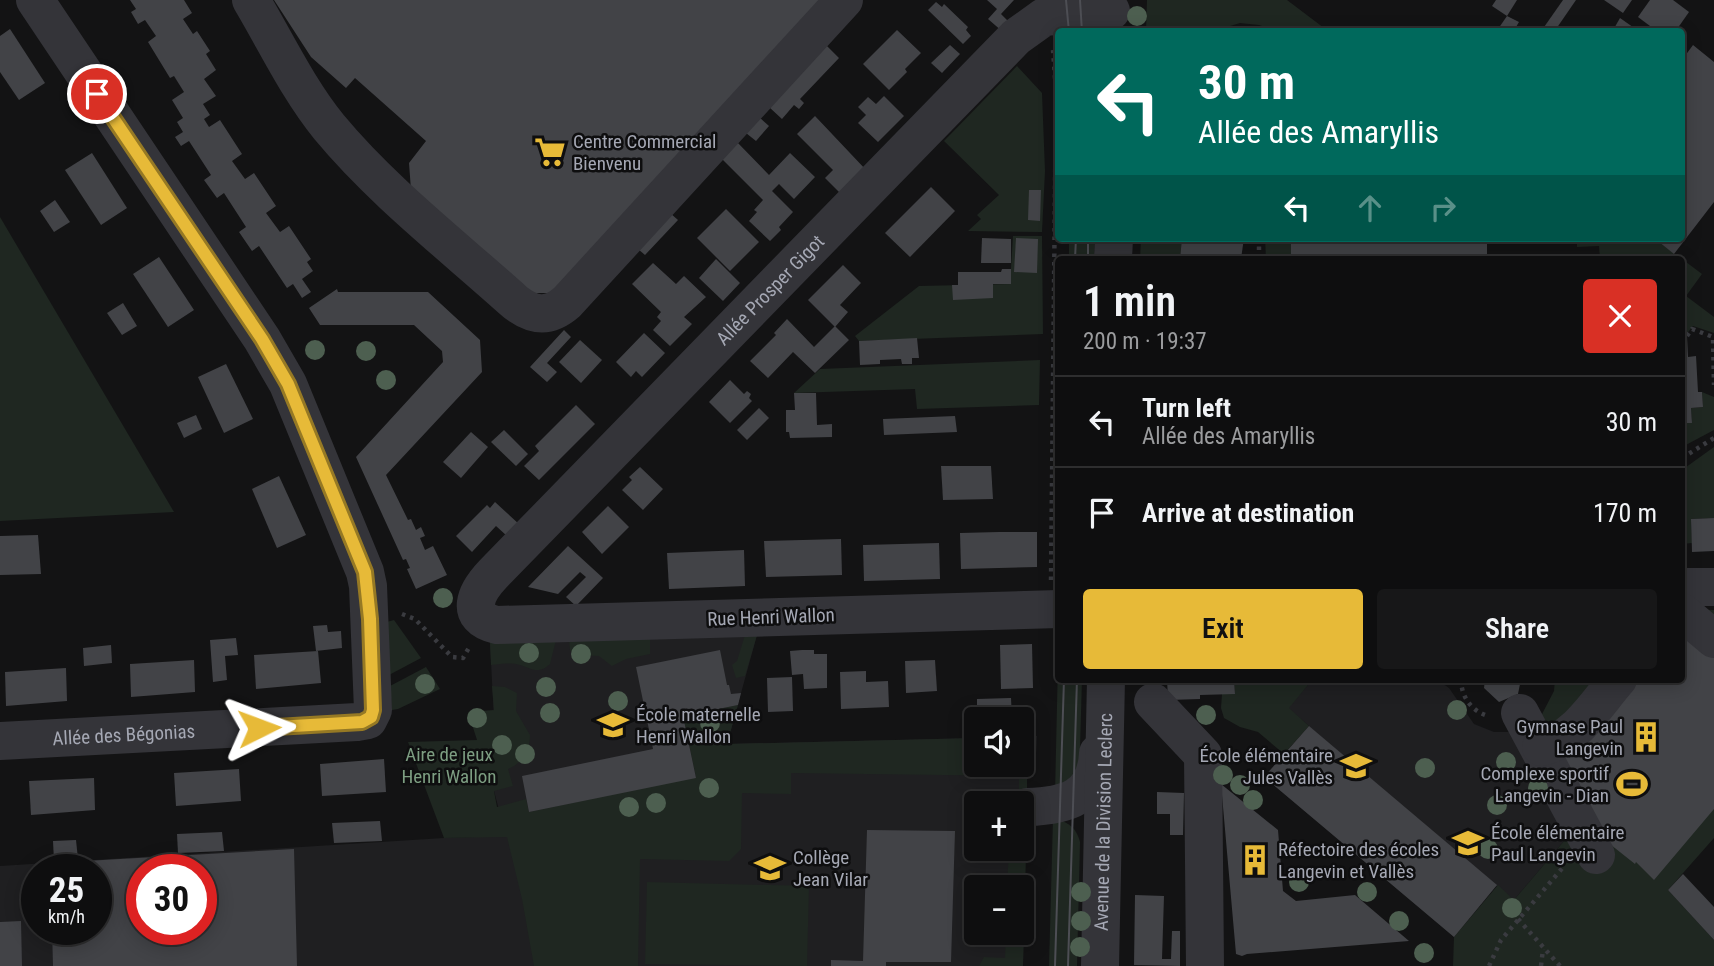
<!DOCTYPE html>
<meta charset="utf-8">
<style>
:root{--surface:#0e0e0f;--page:#171718;--text:#f1f3f6;--muted:#9b9c9e;--line:#2e2e2f;--accent:#e7ba38}
body{margin:0;font-family:"Roboto Condensed",sans-serif;background:var(--page);color:var(--text);height:100vh;display:flex;flex-direction:column;font-size:26px;white-space:nowrap}
*{box-sizing:border-box;margin:0}
p{font-size:23px;color:var(--muted)}
.icon{flex:none;width:38px;height:38px;fill:none;stroke:currentColor;stroke-width:2;stroke-linecap:round;stroke-linejoin:round}
.map{position:relative;flex:1;overflow:hidden}
.panel{position:absolute;left:1055px;top:256px;width:630px;height:427px;display:flex;flex-direction:column;background:var(--surface);border-radius:7px;box-shadow:0 4px 18px #0003,0 0 0 2px var(--line)}
.panel>*{flex:none}
.guide{position:absolute;left:1055px;top:28px;width:630px;height:214px;border-radius:7px;box-shadow:0 4px 18px #0003,0 0 0 2px var(--line);background:#00695c;color:#fff;overflow:hidden}
.fabs{position:absolute;left:964px;top:707px;display:grid;gap:14px}
.fabs a{display:grid;place-items:center;width:70px;height:70px;border-radius:7px;background:var(--surface);box-shadow:0 4px 18px #0003,0 0 0 2px var(--line);font-size:35px}
.speed{position:absolute;left:21px;top:854px;display:flex;gap:14px;font-size:35px;font-weight:700;text-align:center}
.speed>*{display:grid;place-content:center;width:91px;height:91px;border-radius:50%;background:var(--surface);box-shadow:0 4px 18px #0003,0 0 0 2px var(--line);line-height:1}
.speed small{font-size:18px;font-weight:400}
.speed .limit{border:10px solid #d22;background:#fff;color:#111}
.pin{position:absolute;display:grid;place-items:center;width:60px;height:60px;color:#fff;margin:-30px;border:4px solid #fff;border-radius:50%;box-shadow:0 2px 7px #0007}
.me{position:absolute;width:77px;margin:-38px;rotate:87deg;stroke-linejoin:round;filter:drop-shadow(0 0 5px #0008)}
.turn{display:flex;align-items:center;gap:24px;height:147px;padding:0 28px;font-size:32px}
.turn .icon{width:91px;height:91px;stroke-width:2.5}
.turn b{display:block;font-size:49px;line-height:60px}
.lanes{display:flex;align-items:center;height:66px;padding:0 28px;background:#0003;justify-content:center;gap:35px;direction:ltr}
.lanes .off{opacity:.35}
.round{display:grid;place-items:center;flex:none;width:74px;height:74px;border-radius:7px;background:var(--page)}
.headline{display:flex;align-items:center;justify-content:space-between;height:119px;padding:0 28px}
h1{font-size:42px;font-weight:600;line-height:52px}
.action{display:flex;gap:14px;margin-top:auto;padding:14px 28px}
.action a{flex:1;height:80px;border-radius:7px;background:var(--accent);color:#111;font-size:28px;font-weight:600;line-height:80px;text-align:center}
.action a+a{background:var(--page);color:var(--text)}
ul{padding:0;list-style:none}
li{display:flex;align-items:center;gap:21px;height:91px;padding:0 28px;border-top:2px solid var(--line)}
li div{flex:1}
li b{display:block;font-size:26px}
li em{font-style:normal}
.map>svg:first-child{display:block}
</style>
<div class="map">
<svg width="1714" height="966" viewBox="0 0 1714 966">
<rect width="100%" height="100%" fill="#131314"/>
<g fill="#1f1f21" fill-rule="evenodd">
<path d="M757,635l-30,109 249,-6v27h46v-29h15l-1,18h-9l-4,212h-1023v-100l444,-28 62,-2 -12,-45 1,-51 -5,-98zM976,803h46v46h-46zM37,870h59v59h-59zM142,870h59v59h-59zM976,887h46v46h-46z"/>
<polygon points="1313,679 1436,679 1449,688 1474,724 1494,732 1510,732 1575,828 1514,900 1496,886 1454,937 1264,777 1309,726 1288,708"/>
</g>
<g fill="#1f2721">
<polygon points="1147,0 1287,0 1328,31 1276,31 1259,25 1240,23 1214,31 1146,31"/>
<polygon points="1017,66 1042,93 1045,171 1042,232 968,231 981,219 977,215 999,195 944,141"/>
<polygon points="0,217 174,512 0,521"/>
<polygon points="1013,236 1042,236 1043,334 859,341 855,336 919,286 1010,284"/>
<polygon points="1069,238 1095,238 1094,259 1069,259"/>
<polygon points="1141,238 1182,238 1180,259 1140,259"/>
<polygon points="1265,238 1291,238 1291,259 1266,259"/>
<polygon points="1577,238 1654,238 1681,259 1600,259 1599,246 1577,247"/>
<polygon points="1682,259 1702,274 1686,296 1714,317 1714,333 1693,326 1685,336 1682,337"/>
<polygon points="1040,360 1039,405 917,409 915,389 794,393 820,369"/>
<polygon points="1702,392 1714,397 1714,430 1682,447 1682,423 1692,423 1691,408 1703,407"/>
<polygon points="1714,447 1714,518 1691,519 1692,543 1682,544 1682,470"/>
<polygon points="1682,609 1714,610 1714,838 1668,890 1714,940 1714,966 1453,966 1454,937 1498,885 1514,900 1575,828 1541,716 1554,691 1555,679 1682,679"/>
<polygon points="394,620 421,658 389,675 383,623"/>
<polygon points="745,635 757,635 745,676 736,678 732,665 737,661"/>
<polygon points="650,638 650,654 626,659 612,666 599,656 574,655 570,650 569,640"/>
<path d="M556,640l-6,24c-13,12 -19,3 -34,0 -8,-1 -16,0 -25,1l-1,-23z"/>
<polygon points="1058,661 1059,679 1082,679 1079,783 1055,794"/>
<polygon points="426,667 440,689 398,709 392,710 390,686"/>
<polygon points="1234,679 1313,679 1289,708 1309,726 1284,754 1258,732 1240,727 1224,718 1221,708 1222,694 1235,693"/>
<path d="M492,686l13,1 12,6 -1,18 14,24c0,15 -7,28 -22,34l5,17 -19,5 3,16 29,-8 3,13 167,-35 -13,-61 55,-11 -11,39 249,-6v27h46v-11h5v43h-8v-21l-228,-3v21l-49,-1 -1,56 -12,12 -89,-2 -2,107h-104l-12,-67 -15,-62 -63,1 -36,-96 69,-2 -9,-28 26,-2z"/>
<polygon points="1022,817 1027,817 1023,966 979,966 984,957 1005,958 1006,933 1022,933 1022,887 1007,887 1009,849 1022,849"/>
<path d="M1053,818c15,4 23,9 27,24l-3,124h-28z"/>
<polygon points="647,882 809,886 807,966 645,964"/>
</g>
<g fill="#424347" fill-rule="evenodd">
<polygon points="130,0 184,0 192,13 183,19 193,34 197,31 210,51 206,54 216,70 204,79 216,96 203,104 210,115 204,119 209,127 220,120 242,154 232,161 245,179 254,173 276,206 266,213 280,232 289,226 311,259 307,262 313,271 302,279 311,292 302,298 293,284 287,288 259,246 252,251 239,232 246,227 224,193 217,198 204,180 211,175 189,141 181,146 175,137 183,132 177,122 183,118 172,100 184,92 174,76 170,78 148,42 156,36 145,20 138,24 131,12 136,9"/>
<polygon points="274,0 823,0 554,293 527,293 411,190 409,163 426,141 355,78 346,88 311,57"/>
<polygon points="987,0 1014,0 1001,14 1011,24 1003,32 988,19 997,9"/>
<polygon points="1496,0 1517,0 1507,16 1492,6"/>
<polygon points="1563,0 1576,0 1554,32 1545,32 1542,30"/>
<polygon points="1604,0 1632,0 1623,13"/>
<polygon points="1650,0 1673,0 1689,12 1675,32 1658,32 1638,17"/>
<polygon points="936,2 942,7 944,4 968,27 966,30 971,36 963,44 928,10"/>
<polygon points="1507,16 1519,22 1513,32 1496,32"/>
<polygon points="1620,18 1640,32 1612,32"/>
<polygon points="10,29 45,83 19,100 0,72 0,36"/>
<polygon points="897,30 921,53 905,69 907,72 889,90 863,64"/>
<polygon points="826,45 839,58 800,99 804,103 799,109 794,105 782,119 769,107"/>
<polygon points="950,45 960,54 942,73 931,63"/>
<polygon points="1693,45 1714,62 1714,202 1674,254 1654,238 1682,238 1682,60"/>
<polygon points="884,96 904,116 878,142 858,123 866,115 858,107 868,97 876,104"/>
<polygon points="815,116 867,171 843,196 825,178 833,170 797,134"/>
<polygon points="759,117 769,126 756,141 746,133"/>
<polygon points="737,142 769,175 790,153 815,177 794,199 779,184 772,191 793,212 779,227 781,230 770,241 749,221 757,212 754,210 763,200 721,158"/>
<polygon points="92,153 127,208 101,225 65,170"/>
<polygon points="931,187 955,211 910,257 885,233"/>
<polygon points="1029,190 1041,190 1040,221 1028,220"/>
<polygon points="55,200 70,222 54,232 40,211"/>
<polygon points="726,209 759,242 730,271 697,238"/>
<polygon points="670,213 678,220 645,255 638,249"/>
<polygon points="982,238 1011,239 1011,263 981,263"/>
<polygon points="1016,238 1038,239 1037,273 1014,272"/>
<polygon points="1182,238 1244,238 1241,259 1180,259"/>
<rect x="1291" y="238" width="196" height="21"/>
<polygon points="159,257 194,310 168,327 133,274"/>
<polygon points="716,259 740,283 723,301 699,278"/>
<polygon points="653,263 676,284 684,276 706,297 684,317 692,324 670,346 653,330 661,321 657,317 661,312 632,284"/>
<polygon points="843,265 861,283 840,305 848,312 835,327 808,300"/>
<polygon points="1002,269 1011,269 1011,284 993,284 993,298 953,300 952,285 958,285 958,272 1001,272"/>
<polygon points="337,289 338,292 428,292 480,340 482,372 386,475 408,520 411,519 416,530 421,527 425,536 420,538 425,550 433,546 447,575 416,589 407,569 410,568 406,559 403,560 356,457 443,362 442,351 414,325 320,325 309,308"/>
<polygon points="123,303 137,326 122,335 107,313"/>
<polygon points="787,319 814,347 835,326 849,340 815,373 793,352 768,378 750,361 776,335 774,333"/>
<polygon points="564,330 571,337 547,363 557,372 547,382 530,367"/>
<polygon points="644,333 665,353 642,377 636,371 631,377 616,362"/>
<polygon points="1687,336 1688,357 1696,356 1698,392 1702,392 1703,407 1691,408 1692,423 1682,423 1682,337"/>
<polygon points="917,338 919,358 912,358 912,364 902,364 901,359 880,360 880,364 860,365 859,341"/>
<polygon points="580,340 602,360 581,383 559,362"/>
<polygon points="226,364 253,419 224,433 198,377"/>
<polygon points="730,380 744,394 747,391 751,394 749,398 752,401 730,423 709,402"/>
<polygon points="794,393 816,393 817,425 832,424 832,437 790,438 789,432 786,432 786,410 795,410"/>
<polygon points="576,405 595,424 539,480 524,466 539,451 535,446"/>
<polygon points="759,408 769,418 747,440 737,430"/>
<polygon points="196,415 202,429 184,438 177,423"/>
<polygon points="955,416 957,432 884,435 883,419"/>
<polygon points="504,430 528,454 516,466 491,442"/>
<polygon points="471,432 488,447 461,478 443,462"/>
<polygon points="941,466 991,466 993,499 943,500"/>
<polygon points="640,467 663,489 643,510 622,490 632,480 629,477"/>
<polygon points="279,476 306,535 277,548 252,489"/>
<polygon points="495,502 520,525 507,536 496,526 472,552 456,536 487,505 490,508"/>
<polygon points="608,506 629,527 602,554 582,532"/>
<polygon points="1714,518 1714,551 1692,552 1691,519"/>
<polygon points="999,532 1037,532 1037,567 961,569 960,533"/>
<polygon points="38,535 41,574 0,575 0,536"/>
<polygon points="841,539 842,575 766,577 764,541"/>
<polygon points="939,543 940,579 864,581 863,545"/>
<polygon points="568,546 603,578 576,606 566,597 586,577 580,572 558,594 528,587"/>
<polygon points="744,550 745,586 669,589 667,553"/>
<polygon points="327,625 328,632 341,631 342,648 316,651 313,626"/>
<polygon points="1682,637 1714,650 1714,809 1654,880 1636,862 1635,864 1596,833 1550,754 1628,679 1682,679"/>
<polygon points="236,638 238,655 225,656 227,680 213,682 210,640"/>
<polygon points="1032,644 1033,688 1001,689 1000,645"/>
<polygon points="111,645 112,663 84,666 83,648"/>
<polygon points="720,650 727,685 729,685 731,694 741,693 738,705 683,716 696,778 529,812 522,776 653,749 636,667"/>
<polygon points="802,650 814,650 814,654 827,654 827,688 804,689 803,674 792,675 790,651"/>
<polygon points="318,651 321,683 256,689 254,655"/>
<polygon points="194,660 195,692 131,697 130,664"/>
<polygon points="935,660 937,691 906,693 905,661"/>
<polygon points="66,668 67,701 6,706 5,672"/>
<polygon points="866,671 866,682 888,681 889,707 841,709 840,672"/>
<polygon points="792,677 793,711 768,712 767,678"/>
<polygon points="1167,679 1234,679 1235,694 1200,695 1200,699 1168,700"/>
<polygon points="1485,679 1521,679 1518,694 1499,702 1484,688"/>
<polygon points="1011,698 1012,719 977,719 977,699"/>
<polygon points="1309,726 1497,885 1454,937 1264,777"/>
<rect x="1022" y="742" width="14" height="12"/>
<polygon points="384,759 386,792 322,796 320,764"/>
<polygon points="239,769 241,801 176,806 174,773"/>
<polygon points="94,778 95,810 31,815 29,781"/>
<polygon points="1221,784 1278,830 1283,891 1296,901 1355,895 1409,941 1247,954 1242,956 1236,954"/>
<polygon points="1157,792 1184,793 1183,835 1170,835 1170,814 1157,814"/>
<polygon points="380,821 382,841 334,843 332,823"/>
<polygon points="867,830 955,831 951,962 886,962 886,966 831,966 831,960 863,961"/>
<polygon points="222,832 224,851 178,853 177,834"/>
<polygon points="76,840 78,859 54,861 53,841"/>
<path d="M294,849l3,117h-244l-1,-37h44v-59h-45l-1,-7zM142,870h59v59h-59z"/>
<polygon points="1683,874 1714,907 1714,940 1668,890"/>
<polygon points="1135,895 1164,896 1162,959 1171,959 1172,931 1180,931 1180,966 1134,965"/>
<polygon points="21,921 22,966 0,966 0,922"/>
</g>
<g fill="none" stroke-linecap="round" stroke-linejoin="round">
<g stroke="#3a3b40" stroke-width="4.5" stroke-dasharray="3.5 5" stroke-linecap="butt">
<polyline points="1259,238 1259,259"/>
<polyline points="1687,336 1692,329 1713,337 1714,385"/>
<polyline points="1682,458 1714,438"/>
<polyline points="1051,580 1056,92 1053,50"/>
<polyline points="402,614 415,619 452,657 463,658 470,646"/>
<path d="M1461,679c0,17 10,32 27,37"/>
<polyline points="1518,919 1560,966"/>
<polyline points="1489,966 1501,940 1565,865"/>
<polyline points="1541,966 1543,949"/>
</g>
<g stroke="#343439" stroke-width="38">
<path d="M251,0c25,42 47,89 78,127 53,64 124,119 186,175 18,14 34,16 52,0l277,-302"/>
<polyline points="1113,259 1114,238"/>
<polyline points="1682,587 1714,587"/>
<path id="s1" d="M1059,609l-562,16c-34,-8 -21,-33 -4,-51l523,-537 28,-20 67,-6"/>
<polyline points="1682,612 1714,639"/>
<polyline points="1153,702 1203,755 1205,966"/>
<polyline points="1520,713 1596,855"/>
<path id="s2" d="M0,741l357,-19 11,-2 5,-10 -5,-124 -3,-14 -77,-188 -26,-45 -227,-339"/>
<path d="M1541,747c34,-6 55,-43 77,-68"/>
<path d="M1027,807c39,-1 69,-9 71,-54"/>
<path id="s3" d="M1100,966l6,-287"/>
</g>
<g stroke="#4d4e54" stroke-width="2">
<polyline points="1066,0 1069,32"/>
<polyline points="1080,0 1082,32"/>
<polyline points="1075,259 1076,238"/>
<polyline points="1088,259 1088,238"/>
<polyline points="1055,966 1064,679"/>
<polyline points="1068,966 1077,679"/>
</g>
</g>
<g fill="#4d5f50">
<circle cx="1137" cy="16" r="10"/>
<circle cx="315" cy="350" r="10"/>
<circle cx="366" cy="351" r="10"/>
<circle cx="386" cy="380" r="10"/>
<circle cx="443" cy="598" r="10"/>
<circle cx="529" cy="653" r="10"/>
<circle cx="581" cy="654" r="10"/>
<circle cx="425" cy="684" r="10"/>
<circle cx="546" cy="687" r="10"/>
<circle cx="618" cy="701" r="10"/>
<circle cx="1457" cy="710" r="10"/>
<circle cx="550" cy="713" r="10"/>
<circle cx="1206" cy="715" r="10"/>
<circle cx="477" cy="718" r="10"/>
<circle cx="710" cy="723" r="10"/>
<circle cx="502" cy="745" r="10"/>
<circle cx="525" cy="754" r="10"/>
<circle cx="1506" cy="762" r="10"/>
<circle cx="1425" cy="768" r="10"/>
<circle cx="1223" cy="775" r="10"/>
<circle cx="1240" cy="785" r="10"/>
<circle cx="709" cy="788" r="10"/>
<circle cx="1538" cy="788" r="10"/>
<circle cx="1253" cy="800" r="10"/>
<circle cx="656" cy="803" r="10"/>
<circle cx="1497" cy="805" r="10"/>
<circle cx="629" cy="807" r="10"/>
<circle cx="1488" cy="849" r="10"/>
<circle cx="1299" cy="882" r="10"/>
<circle cx="1081" cy="892" r="10"/>
<circle cx="1367" cy="892" r="10"/>
<circle cx="1512" cy="908" r="10"/>
<circle cx="1081" cy="921" r="10"/>
<circle cx="1399" cy="921" r="10"/>
<circle cx="1080" cy="947" r="10"/>
<circle cx="1424" cy="953" r="10"/>
</g>
<g fill="none" stroke-linecap="round" stroke-linejoin="round">
<defs>
<polyline id="route" points="97,94 262,339 288,384 365,572 370,619 373,710 371,717 362,722 259,728"/>
</defs>
<use href="#route" stroke="#967924" stroke-width="18"/>
<use href="#route" stroke="#e7ba38" stroke-width="12"/>
</g>
<defs>
<symbol id="supermarket-bare" viewBox="-9 -9 18 18"><path d="M-6-5.5h2.5l.6 2H6L4.5 2H-2.5L-4.4-4H-6ZM-1.5 3.2a1.3 1.3 0 1 0 .1 0ZM3 3.2a1.3 1.3 0 1 0 .1 0Z" fill="#e7ba38" stroke="#0e0e0f" stroke-width="2.5" paint-order="stroke"/></symbol>
<symbol id="school-bare" viewBox="-9 -9 18 18"><path d="M0-5L7-2L0 1L-7-2ZM-4 1L0 2.5L4 1V4Q0 6-4 4Z" fill="#e7ba38" stroke="#0e0e0f" stroke-width="2.5" paint-order="stroke"/></symbol>
<symbol id="building-bare" viewBox="-9 -9 18 18"><path d="M-4-6H4V6H1V3H-1V6H-4ZM-2.5-4.3h1.7v1.8h-1.7ZM.8-4.3h1.7v1.8H.8ZM-2.5-1h1.7V.8h-1.7ZM.8-1h1.7V.8H.8Z" fill="#e7ba38" stroke="#0e0e0f" stroke-width="2.5" paint-order="stroke"/></symbol>
<symbol id="stadium-bare" viewBox="-9 -9 18 18"><path d="M0-5a6.5 5 0 1 0 0 10a6.5 5 0 1 0 0-10ZM-3.5-1.8h7v3.6h-7Z" fill="#e7ba38" stroke="#0e0e0f" stroke-width="2.5" paint-order="stroke"/></symbol>
</defs>
<g fill-rule="evenodd">
<use href="#supermarket-bare" x="528" y="130" width="44" height="44"/>
<use href="#school-bare" x="591" y="703" width="44" height="44"/>
<use href="#building-bare" x="1624" y="715" width="44" height="44"/>
<use href="#school-bare" x="1334" y="744" width="44" height="44"/>
<use href="#stadium-bare" x="1610" y="762" width="44" height="44"/>
<use href="#school-bare" x="1446" y="821" width="44" height="44"/>
<use href="#building-bare" x="1233" y="838" width="44" height="44"/>
<use href="#school-bare" x="748" y="846" width="44" height="44"/>
</g>
<g text-anchor="middle" dominant-baseline="central" stroke-width="5" stroke-linejoin="round" paint-order="stroke">
<g font-size="19" fill="#a5a8b4" stroke="#0e0e0f" text-anchor="start">
<text x="573" y="141">Centre Commercial<tspan x="573" dy="22">Bienvenu</tspan></text>
<text x="636" y="714">École maternelle<tspan x="636" dy="22">Henri Wallon</tspan></text>
<text x="1623" y="726" text-anchor="end">Gymnase Paul<tspan x="1623" dy="22">Langevin</tspan></text>
<text x="1333" y="755" text-anchor="end">École élémentaire<tspan x="1333" dy="22">Jules Vallès</tspan></text>
<text x="1609" y="773" text-anchor="end">Complexe sportif<tspan x="1609" dy="22">Langevin - Dian</tspan></text>
<text x="1491" y="832">École élémentaire<tspan x="1491" dy="22">Paul Langevin</tspan></text>
<text x="1278" y="849">Réfectoire des écoles<tspan x="1278" dy="22">Langevin et Vallès</tspan></text>
<text x="793" y="857">Collège<tspan x="793" dy="22">Jean Vilar</tspan></text>
</g>
<g font-size="19" fill="#a5a8b4" stroke="#0e0e0f">
<text stroke="none"><textPath href="#s1" startOffset="1027">Allée Prosper Gigot</textPath></text>
<text transform="translate(771 617) rotate(-2)">Rue Henri Wallon</text>
<text stroke="none"><textPath href="#s2" startOffset="124">Allée des Bégonias</textPath></text>
<text stroke="none"><textPath href="#s3" startOffset="144">Avenue de la Division Leclerc</textPath></text>
</g>
<g font-size="19" fill="#7d9e82" stroke="#0e0e0f">
<text x="449" y="754">Aire de jeux<tspan x="449" dy="22">Henri Wallon</tspan></text>
</g>
</g>
</svg>
<div class="fabs">
<a><svg class="icon" aria-label="sound" viewBox="0 0 24 24"><path d="M4 9h4l5-4v14l-5-4H4zM17 9q2 3 0 6"/></svg></a>
<a>+</a>
<a>−</a>
</div>
<div class="speed"><div>25<small>km/h</small></div><div class="limit">30</div></div>
<div class="pin" style="left:97px;top:94px;background:#d93025"><svg class="icon" aria-label="arrive" viewBox="0 0 24 24"><path d="M6 21V4h12l-3 4 3 4H6"/></svg></div>
<svg class="me" style="left:259px;top:728px" viewBox="-20 -20 40 40"><path d="M0-17L14 15 0 8-14 15z" fill="#e7ba38" stroke="#fff" stroke-width="4"/></svg>
<div class="guide">
<div class="turn"><svg class="icon" aria-label="left" viewBox="0 0 24 24"><path d="M17 20v-9H6M10 6l-5 5 5 5"/></svg><div><b>30 m</b>Allée des Amaryllis</div></div>
<div class="lanes"><svg class="icon" aria-label="left" viewBox="0 0 24 24"><path d="M17 20v-9H6M10 6l-5 5 5 5"/></svg><svg class="icon off" aria-label="ahead" viewBox="0 0 24 24"><path d="M12 20V5M6 11l6-6 6 6"/></svg><svg class="icon off" aria-label="right" viewBox="0 0 24 24"><path d="M7 20v-9h11M14 6l5 5-5 5"/></svg></div>
</div>
<section class="panel">
<div class="headline"><div><h1>1 min</h1><p>200 m · 19:37</p></div><a class="round" style="background:#d93025;color:#fff"><svg class="icon" aria-label="close" viewBox="0 0 24 24"><path d="M6 6l12 12M18 6L6 18"/></svg></a></div>
<ul>
<li><svg class="icon" aria-label="left" viewBox="0 0 24 24"><path d="M17 20v-9H6M10 6l-5 5 5 5"/></svg><div><b>Turn left</b><p>Allée des Amaryllis</p></div><em>30 m</em></li>
<li><svg class="icon" aria-label="arrive" viewBox="0 0 24 24"><path d="M6 21V4h12l-3 4 3 4H6"/></svg><div><b>Arrive at destination</b></div><em>170 m</em></li>
</ul>
<div class="action"><a>Exit</a><a>Share</a></div>
</section>
</div>
